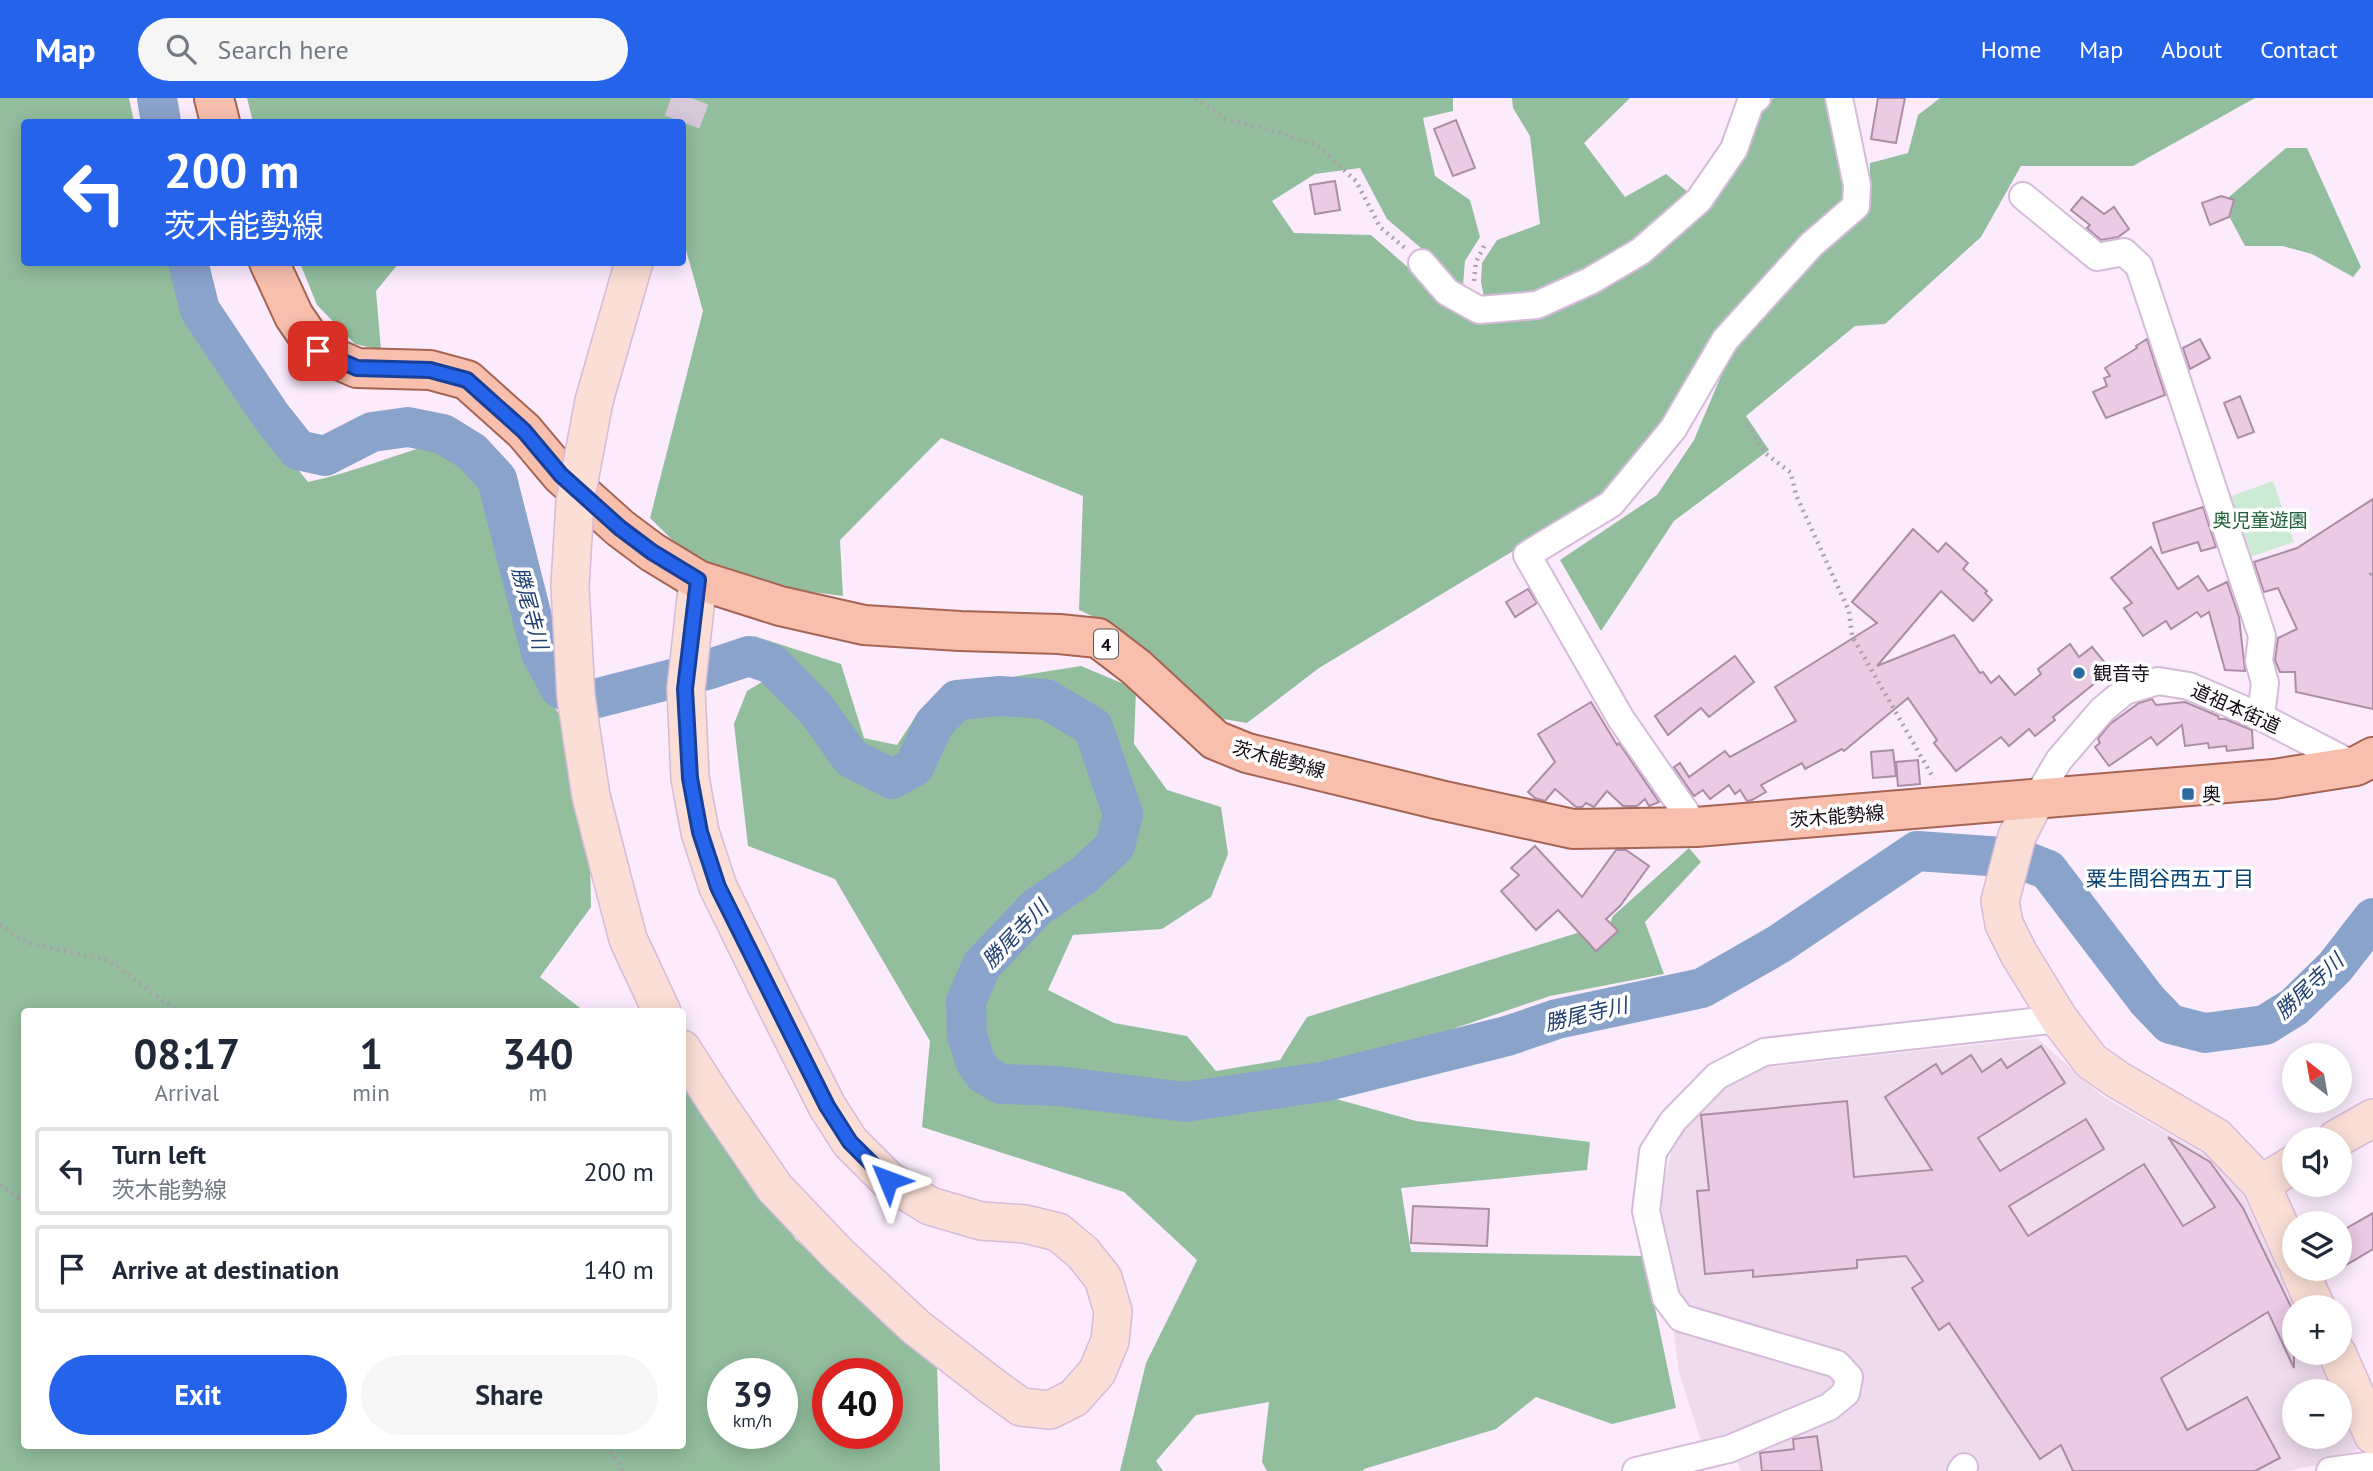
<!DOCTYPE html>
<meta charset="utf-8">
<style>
:root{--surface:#fff;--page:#f6f6f7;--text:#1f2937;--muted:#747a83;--line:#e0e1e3;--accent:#2563eb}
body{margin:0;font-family:"PT Sans","Noto Sans JP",sans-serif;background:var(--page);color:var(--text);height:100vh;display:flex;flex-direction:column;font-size:26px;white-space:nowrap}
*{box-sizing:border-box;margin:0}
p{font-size:23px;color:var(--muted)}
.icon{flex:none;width:38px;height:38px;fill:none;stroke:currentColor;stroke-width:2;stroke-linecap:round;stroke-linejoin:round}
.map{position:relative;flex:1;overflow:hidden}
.sheet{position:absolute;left:21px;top:910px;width:665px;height:441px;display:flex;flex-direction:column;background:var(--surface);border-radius:7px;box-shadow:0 4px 18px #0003}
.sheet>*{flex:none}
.top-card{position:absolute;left:21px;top:21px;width:665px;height:147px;border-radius:7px;box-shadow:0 4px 18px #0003;background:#2563eb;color:#fff;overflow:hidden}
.needle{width:46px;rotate:329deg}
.buttons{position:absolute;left:2282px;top:945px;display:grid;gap:14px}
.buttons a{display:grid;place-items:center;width:70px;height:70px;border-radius:50%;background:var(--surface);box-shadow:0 4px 18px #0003;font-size:35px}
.speed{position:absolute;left:707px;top:1260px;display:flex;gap:14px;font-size:35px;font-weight:700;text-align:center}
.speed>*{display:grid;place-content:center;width:91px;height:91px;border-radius:50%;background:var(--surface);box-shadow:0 4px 18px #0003;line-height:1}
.speed small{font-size:18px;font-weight:400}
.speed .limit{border:10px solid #d22;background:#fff;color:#111}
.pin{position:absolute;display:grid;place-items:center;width:60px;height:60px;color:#fff;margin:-30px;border-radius:14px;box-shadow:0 4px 10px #0006}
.me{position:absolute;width:77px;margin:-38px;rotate:314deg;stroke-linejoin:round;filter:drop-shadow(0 0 5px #0008)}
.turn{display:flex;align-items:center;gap:24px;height:147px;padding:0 28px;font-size:32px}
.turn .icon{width:91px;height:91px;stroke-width:2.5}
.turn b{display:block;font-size:49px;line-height:60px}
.eta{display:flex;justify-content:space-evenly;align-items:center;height:119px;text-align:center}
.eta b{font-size:42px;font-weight:700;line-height:49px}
.cta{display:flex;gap:14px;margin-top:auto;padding:14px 28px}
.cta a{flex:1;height:80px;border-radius:42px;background:var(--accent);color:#fff;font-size:28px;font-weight:700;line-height:80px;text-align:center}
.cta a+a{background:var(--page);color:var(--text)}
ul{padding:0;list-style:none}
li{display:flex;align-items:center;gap:21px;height:88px;margin:0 14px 10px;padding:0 14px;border:4px solid var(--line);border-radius:7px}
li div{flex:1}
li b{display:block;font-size:26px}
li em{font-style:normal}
header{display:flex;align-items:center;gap:42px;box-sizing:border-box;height:98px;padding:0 35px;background:var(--accent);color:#fff}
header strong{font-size:33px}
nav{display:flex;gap:38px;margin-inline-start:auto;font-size:24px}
.search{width:490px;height:63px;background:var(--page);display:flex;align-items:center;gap:18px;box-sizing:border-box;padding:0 24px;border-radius:38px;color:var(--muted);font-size:26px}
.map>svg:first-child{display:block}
</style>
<header>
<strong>Map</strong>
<div class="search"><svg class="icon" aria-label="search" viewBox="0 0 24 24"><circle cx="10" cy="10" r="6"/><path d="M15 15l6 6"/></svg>Search here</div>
<nav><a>Home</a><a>Map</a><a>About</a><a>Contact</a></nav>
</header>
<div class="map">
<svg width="2373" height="1373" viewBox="0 0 2373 1373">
<rect width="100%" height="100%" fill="#fbebfd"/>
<polygon fill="#eedcee" points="2037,940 2102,998 2216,1063 2238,1087 2297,1209 2294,1209 2294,1255 2318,1255 2337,1293 2294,1293 2294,1339 2340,1339 2340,1300 2363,1348 2342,1362 2287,1373 1741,1373 1726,1340 1703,1350 1679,1274 1662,1148 1662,1095 1672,1050 1698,1013 1733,983 1762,970"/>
<polygon fill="#cdead4" points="2273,383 2294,444 2247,460 2226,400"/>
<g fill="#93be9e" fill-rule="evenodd">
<path d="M0,0h129l5,24h-110v140l144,1 14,51 61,87 65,81c44,-9 85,-27 129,-39l27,19 28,34 35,165 33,55 30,142 1,49 -51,70 44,34 -560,1v434h658l1,-374h3l109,167 142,127 3,105h-940zM723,1276h59v59h-59zM828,1276h59v59h-59z"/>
<polygon points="247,0 1453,0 1453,13 1423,20 1435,78 1470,102 1480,139 1465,163 1463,187 1454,185 1428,156 1387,121 1360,70 1315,76 1272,103 1294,135 1371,137 1411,172 1436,200 1474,224 1535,222 1593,194 1646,162 1711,108 1746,57 1761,9 1774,0 1827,0 1846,91 1842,106 1667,326 1601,400 1319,570 1247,625 1199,617 1118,530 1079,512 1083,398 941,340 840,442 843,498 712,481 650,420 703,213 683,141 682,24 253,24"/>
<polygon points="1512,0 1630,0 1584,45 1625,99 1666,76 1689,95 1637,146 1535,198 1485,204 1481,184 1482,165 1497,142 1540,126 1530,38 1513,10"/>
<polygon points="1940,0 2255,0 2133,68 2021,68 1981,139 1885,226 1855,228 1746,318 1769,352 1674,423 1601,533 1560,462 1657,397 1694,342 1734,247 1817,157 1869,108 1870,65 1908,55 1918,17"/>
<polygon points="2286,50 2307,50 2361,169 2353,179 2312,156 2282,148 2245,148 2222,105"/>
<polygon points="300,165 399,165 376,193 381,252 355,246 317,207"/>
<polygon points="754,538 841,566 864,640 897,647 916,618 923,629 909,663 891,670 856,653 824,607 779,562 751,551"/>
<polygon points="1081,568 1136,591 1134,646 1167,692 1221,709 1228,756 1211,799 1162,831 1073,837 1048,892 1114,925 1187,938 1216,973 1280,962 1307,919 1577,835 1603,842 1613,818 1689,750 1701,764 1645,824 1664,876 1550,898 1328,973 1187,997 1061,981 1008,979 991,970 984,961 975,937 971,906 990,870 1038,815 1087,783 1119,751 1130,717 1098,628 1047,596 998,590 1011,579"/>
<polygon points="772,578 807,617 843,668 888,691 919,676 942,633 961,611 1002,605 1044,607 1084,637 1092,666 1112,715 1106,743 1031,804 974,860 955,901 959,939 967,965 976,978 997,994 1178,1018 1336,1001 1416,1023 1590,1044 1587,1072 1401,1090 1411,1154 1644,1158 1676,1310 1612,1326 1536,1299 1496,1331 1364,1371 1363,1373 1267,1373 1262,1364 1269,1304 1196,1317 1156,1363 1163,1373 1120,1373 1146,1265 1197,1162 1124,1094 922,1029 930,943 835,781 748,748 734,626 747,593"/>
</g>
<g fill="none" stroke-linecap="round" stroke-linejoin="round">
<g stroke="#8aa3cb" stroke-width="40">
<polyline points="157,0 161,24"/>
<polyline points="188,164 200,212 271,318 298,352 325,358 372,334 408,329 443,336 472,354 497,381 541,555 560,590 586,603 707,572 749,558 772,566 816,611 851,660 892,681 914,669 934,626 957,602 1000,598 1046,601 1093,629 1123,716 1115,748 1084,777 1037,809 982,867 966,903 967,937 975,963 984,976 1001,986 1057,988 1185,1004 1327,983 1507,938 1557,921 1702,890 1779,846 1917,753 2017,760 2048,772 2147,902 2170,926 2205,935 2265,927 2294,909 2335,869 2373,820"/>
</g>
</g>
<g fill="#ebcae4" stroke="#ac8da6" stroke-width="2">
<polygon points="1878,0 1905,0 1896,45 1871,41"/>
<polygon points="1456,22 1475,70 1453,78 1434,31"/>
<polygon points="1335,83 1340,112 1315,116 1310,87"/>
<polygon points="2221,98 2234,102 2229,119 2210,127 2202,105"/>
<polygon points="2082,99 2104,116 2114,109 2129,131 2118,139 2101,142 2087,130 2090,127 2071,112"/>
<polygon points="2147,241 2165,297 2106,320 2093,294 2107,288 2104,280 2110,278 2105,270 2137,250 2136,248"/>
<polygon points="2200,241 2210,260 2190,271 2183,250"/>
<polygon points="2240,298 2254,334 2238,340 2224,305"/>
<polygon points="2373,401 2373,611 2296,594 2295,574 2280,574 2275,562 2278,540 2297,531 2278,490 2264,494 2254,464 2297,450"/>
<polygon points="2203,409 2216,449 2201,453 2198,444 2162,455 2153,425"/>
<polygon points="1913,431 1938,454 1946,445 1968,465 1963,471 1987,493 1985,495 1992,502 1973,523 1941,493 1877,568 1954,537 1980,575 1983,574 1991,585 1999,578 2015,597 2041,576 2038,571 2070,546 2079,559 2092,549 2111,572 2053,619 2055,622 2035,638 2029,631 2009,648 2001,639 1956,673 1934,645 1937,642 1908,600 1844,653 1842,651 1805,671 1802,665 1761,687 1766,694 1752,702 1747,703 1740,692 1735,696 1729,687 1710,701 1703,692 1694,698 1674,669 1680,665 1689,679 1725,653 1730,659 1796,623 1775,589 1877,525 1852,504"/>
<polygon points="2151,449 2178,491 2198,478 2208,493 2227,484 2239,519 2245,573 2225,572 2209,514 2201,519 2197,514 2171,531 2166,523 2143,538 2124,510 2132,505 2111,480"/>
<polygon points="1528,491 1537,505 1515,519 1506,504"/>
<polygon points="1735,558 1754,584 1709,619 1701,610 1668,637 1655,618"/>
<polygon points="2152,601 2156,607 2185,604 2218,618 2219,621 2225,621 2252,632 2253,650 2227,653 2226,648 2209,650 2208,645 2185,648 2182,627 2157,647 2151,639 2109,668 2095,649 2100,645 2098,641 2110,626 2139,605"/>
<polygon points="1591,604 1617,647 1619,645 1659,704 1649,708 1645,701 1637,708 1623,708 1607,693 1594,709 1586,705 1582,709 1576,709 1555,691 1545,703 1535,700 1528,694 1555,664 1538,636"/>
<polygon points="1893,652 1896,678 1873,680 1871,654"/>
<polygon points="1918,662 1920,686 1898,688 1896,664"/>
<polygon points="1535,748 1582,799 1616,752 1626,752 1649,768 1620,808 1606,821 1618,833 1596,853 1558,812 1536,832 1501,793 1519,777 1511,770"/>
<polygon points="2041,948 2065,985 1978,1040 2000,1073 2086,1021 2104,1051 2009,1108 2028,1138 2144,1066 2183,1128 2215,1109 2168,1039 2210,1064 2243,1110 2294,1215 2294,1270 2268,1214 2161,1280 2187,1332 2247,1299 2280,1360 2255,1373 2073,1373 2061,1347 2040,1361 1949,1225 1939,1232 1912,1190 1923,1183 1906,1158 1857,1162 1857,1170 1801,1175 1753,1179 1753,1172 1705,1176 1697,1093 1709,1092 1701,1017 1847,1003 1854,1079 1932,1072 1885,999 1936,966 1942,976 1971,957 1982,974 2001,961 2007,970"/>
<polygon points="1413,1108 1489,1111 1487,1148 1411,1145"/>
<polygon points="2373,1115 2373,1151 2346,1167 2340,1155 2340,1134"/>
<polygon points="1817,1338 1822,1373 1762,1373 1760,1355 1794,1351 1793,1341"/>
</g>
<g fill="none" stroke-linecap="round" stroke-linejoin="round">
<polyline stroke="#d8c9da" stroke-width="37" stroke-dasharray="37 18" stroke-linecap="butt" points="682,24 691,0"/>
<defs>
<g id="street">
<polyline points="2023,98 2097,159 2124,154 2139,168 2262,538 2259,563 2265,585 2261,619"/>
<polyline points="1422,165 1447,194 1479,212 1537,207 1590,183 1641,153 1699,102 1734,51 1750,6 1757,0"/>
<polyline points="2036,701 2059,662 2102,612 2125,593 2158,583 2189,588 2261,619 2356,668"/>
<polyline points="1696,729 1621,621 1527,457 1611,406 1673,331 1725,242 1811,147 1856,108 1857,87 1839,0"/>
<polyline points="1636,1373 1729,1351 1829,1309 1846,1295 1849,1279 1837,1266 1681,1220 1666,1200 1646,1113 1653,1054 1673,1023 1717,978 1764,954 2059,921"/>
<polyline points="1961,1373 1964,1369"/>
<polyline points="2330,1373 2373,1367"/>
</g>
<g id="secondary">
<polyline points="594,303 634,164"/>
<polyline points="2036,701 2017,738 2000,803 2004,826 2019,856 2059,921 2091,963 2118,982 2216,1039 2261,1086 2294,1160"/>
<polyline points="610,772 628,841 662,914"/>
<polyline points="682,951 716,1004 775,1090 839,1157 916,1229 992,1288 1021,1309 1050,1312 1074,1300 1097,1274 1110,1243 1113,1213 1103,1180 1083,1155 1058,1134 1025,1126 981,1123 930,1108 888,1082 850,1044 827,1008 776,907 718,789 700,734 690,680 686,591 698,482"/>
<polyline points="2336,1041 2373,1020"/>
<polyline points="2261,1086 2294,1066"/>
<polyline points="2299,1171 2316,1209"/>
<polyline points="2337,1255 2373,1337"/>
</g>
<g id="primary">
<polyline points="214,0 220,24"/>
<polyline points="269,164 294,218 318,253 357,270 430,272 467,282 524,333 561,377 620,430 652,454 698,482 780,508 864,527 960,533 1059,536 1098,540 1136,569 1215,642 1247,655 1440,702 1573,731 1696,729 2274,681 2356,668 2373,659"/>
</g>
</defs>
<use href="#street" stroke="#d5bbd9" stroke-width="30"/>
<use href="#secondary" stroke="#d5bbd9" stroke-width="40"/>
<use href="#primary" stroke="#a56554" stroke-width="42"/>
<g stroke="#ac9ead" stroke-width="4.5" stroke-dasharray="2 5" stroke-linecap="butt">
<polyline points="1196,0 1225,21 1268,31 1316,47 1356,83 1380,129 1406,151"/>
<polyline points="1474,183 1476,164 1486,144"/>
<polyline points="1747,327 1765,355 1791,375 1796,397 1849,513 1852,538 1934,681"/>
<polyline points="2370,477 2373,474"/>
<polyline points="0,827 28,845 107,862 179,914"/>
<polyline points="0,1087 24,1104"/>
<polyline points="606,1348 624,1373"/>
</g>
<use href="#street" stroke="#fff" stroke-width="26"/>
<use href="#secondary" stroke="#fbdfd6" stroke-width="37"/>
<use href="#primary" stroke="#f8bfad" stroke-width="38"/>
<defs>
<polyline id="secondary-bridge" points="594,303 575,404 570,488 576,599 591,698 610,772"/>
</defs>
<use href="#secondary-bridge" stroke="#d5bbd9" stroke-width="40" stroke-linecap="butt"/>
<use href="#secondary-bridge" stroke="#fbdfd6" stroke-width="37"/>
</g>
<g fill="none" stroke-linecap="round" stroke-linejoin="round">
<defs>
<polyline id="route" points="318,253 357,270 430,272 467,282 524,333 561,377 620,430 652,454 698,482 685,591 690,680 700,734 718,789 827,1008 850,1044 888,1082"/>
</defs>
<use href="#route" stroke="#184099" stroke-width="18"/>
<use href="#route" stroke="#2563eb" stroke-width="12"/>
</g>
<g fill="#2d69a0" stroke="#fefefe" stroke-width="2.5">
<circle cx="2079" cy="575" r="7"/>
<rect x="2181" y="689" width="14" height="14" rx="3.5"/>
</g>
<g text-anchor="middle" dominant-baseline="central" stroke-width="7" stroke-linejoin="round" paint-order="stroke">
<rect fill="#fefefe" stroke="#5a545b" stroke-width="2" x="1094" y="531.5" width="24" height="29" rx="5"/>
<g font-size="18" font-weight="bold" fill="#140b15">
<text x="1106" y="546">4</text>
</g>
<g font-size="19" fill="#1d5f36" stroke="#fefefe">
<text x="2260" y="422">奥児童遊園</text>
</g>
<g font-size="19" fill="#140b15" stroke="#fefefe" text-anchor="start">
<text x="2093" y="575">観音寺</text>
<text x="2202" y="696">奥</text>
</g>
<g font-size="19" fill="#140b15" stroke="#fefefe">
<text transform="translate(2236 610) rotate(24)">道祖本街道</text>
<text transform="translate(1279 661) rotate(15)">茨木能勢線</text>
<text transform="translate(1837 718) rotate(-5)">茨木能勢線</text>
</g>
<g font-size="21" font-style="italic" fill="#204072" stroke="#fefefe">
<text transform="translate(530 510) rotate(75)">勝尾寺川</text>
<text transform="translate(1015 836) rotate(-46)">勝尾寺川</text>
<text transform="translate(2309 888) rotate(-43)">勝尾寺川</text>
<text transform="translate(1586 916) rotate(-13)">勝尾寺川</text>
</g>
<g font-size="21" fill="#084474" stroke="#fefefe">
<text x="2170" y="780">粟生間谷西五丁目</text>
</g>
</g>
</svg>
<div class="buttons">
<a><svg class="needle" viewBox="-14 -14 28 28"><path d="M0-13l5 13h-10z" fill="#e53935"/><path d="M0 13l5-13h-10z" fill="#747a83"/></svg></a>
<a><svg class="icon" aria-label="sound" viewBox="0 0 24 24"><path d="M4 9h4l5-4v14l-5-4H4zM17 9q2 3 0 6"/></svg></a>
<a><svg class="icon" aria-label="layers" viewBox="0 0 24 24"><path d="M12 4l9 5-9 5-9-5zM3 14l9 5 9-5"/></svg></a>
<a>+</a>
<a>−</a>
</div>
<div class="speed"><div>39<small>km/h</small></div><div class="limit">40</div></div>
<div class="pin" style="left:318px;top:253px;background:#d93025"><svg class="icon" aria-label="arrive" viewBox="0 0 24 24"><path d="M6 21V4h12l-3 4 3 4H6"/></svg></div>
<svg class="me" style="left:888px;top:1082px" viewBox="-20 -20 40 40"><path d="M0-17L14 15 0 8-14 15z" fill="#2563eb" stroke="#fff" stroke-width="4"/></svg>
<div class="top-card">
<div class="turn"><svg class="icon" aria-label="left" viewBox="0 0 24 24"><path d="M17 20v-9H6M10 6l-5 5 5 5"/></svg><div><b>200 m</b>茨木能勢線</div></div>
</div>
<section class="sheet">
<div class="eta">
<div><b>08:17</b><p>Arrival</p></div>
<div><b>1</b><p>min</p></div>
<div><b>340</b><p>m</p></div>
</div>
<ul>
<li><svg class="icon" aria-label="left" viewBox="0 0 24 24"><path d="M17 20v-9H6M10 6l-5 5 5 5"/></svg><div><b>Turn left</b><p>茨木能勢線</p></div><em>200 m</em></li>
<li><svg class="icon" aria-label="arrive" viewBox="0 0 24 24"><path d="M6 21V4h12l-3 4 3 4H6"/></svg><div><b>Arrive at destination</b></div><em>140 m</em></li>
</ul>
<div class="cta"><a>Exit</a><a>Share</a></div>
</section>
</div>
